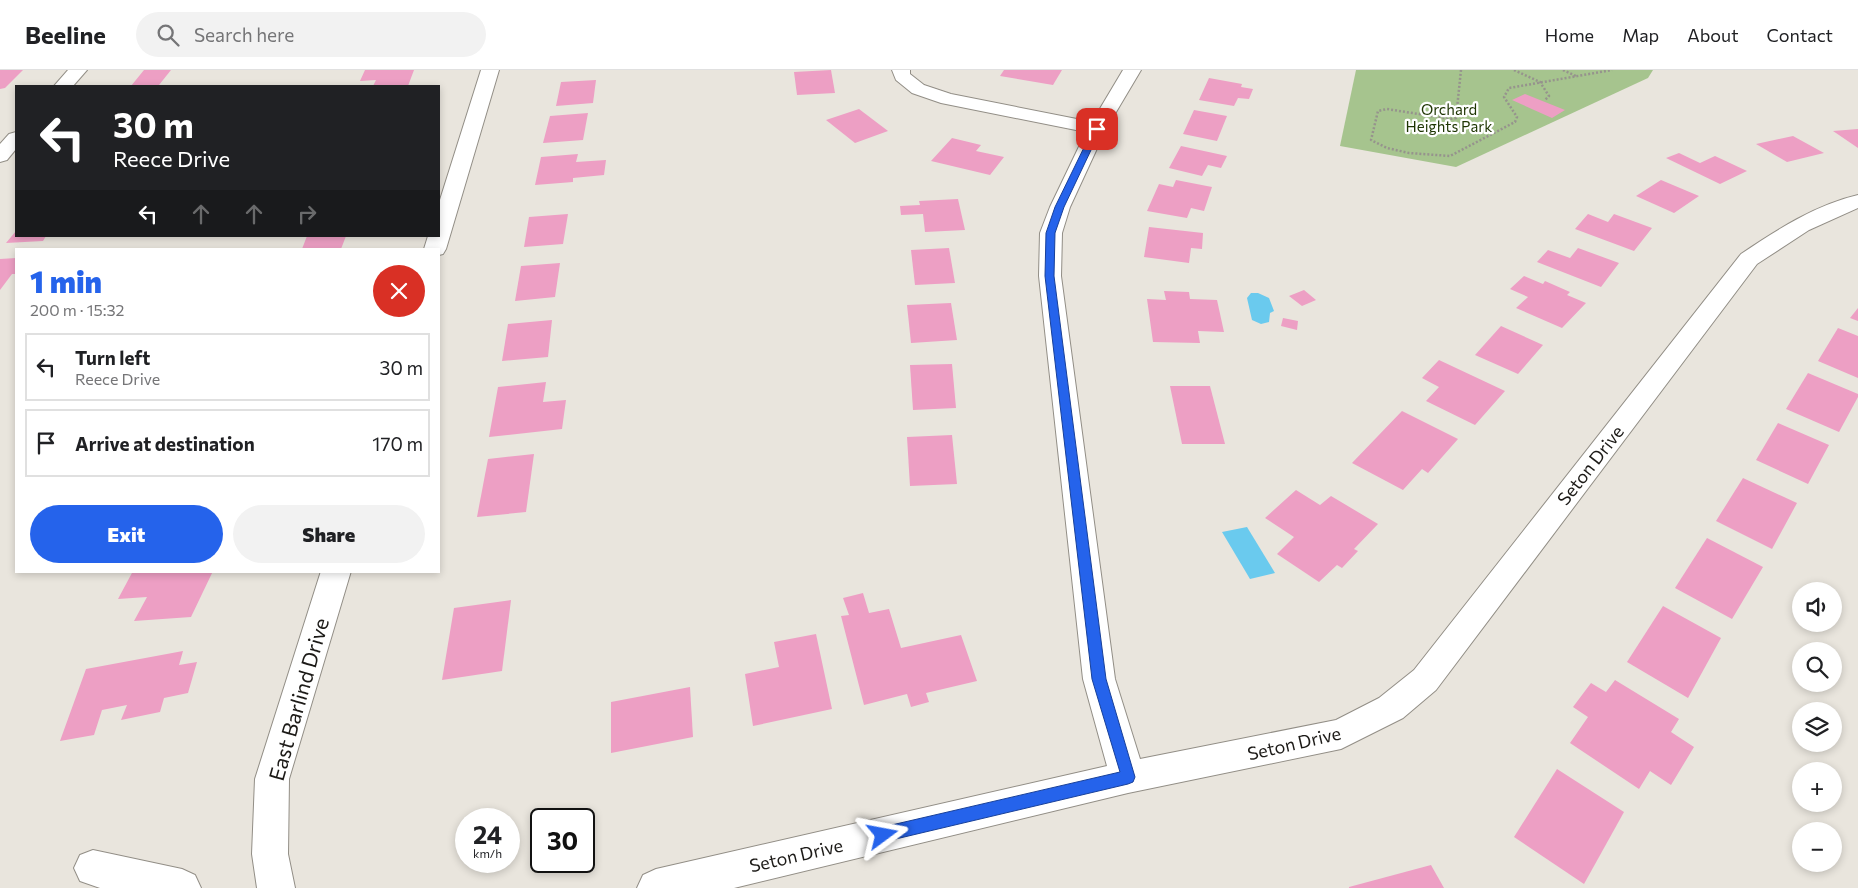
<!DOCTYPE html>
<meta charset="utf-8">
<style>
:root{--surface:#fff;--page:#f2f2f2;--text:#202124;--muted:#757577;--line:#e0e0e0;--accent:#2563eb}
body{margin:0;font-family:Commissioner,sans-serif;background:var(--page);color:var(--text);height:100vh;display:flex;flex-direction:column;font-size:19px;white-space:nowrap}
*{box-sizing:border-box;margin:0}
p{font-size:16px;color:var(--muted)}
.icon{flex:none;width:28px;height:28px;fill:none;stroke:currentColor;stroke-width:2;stroke-linecap:round;stroke-linejoin:round}
.map{position:relative;flex:1;overflow:hidden}
.sheet{position:absolute;left:15px;top:178px;width:425px;height:325px;display:flex;flex-direction:column;background:var(--surface);border-radius:0px;box-shadow:0 2px 8px #0003}
.sheet>*{flex:none}
.top-card{position:absolute;left:15px;top:15px;width:425px;height:152px;border-radius:0px;box-shadow:0 2px 8px #0003;background:#202124;color:#fff;overflow:hidden}
.tools{position:absolute;left:1792px;top:512px;display:grid;gap:10px}
.tools a{display:grid;place-items:center;width:50px;height:50px;border-radius:50%;background:var(--surface);box-shadow:0 2px 8px #0003;font-size:25px}
.speed{position:absolute;left:455px;top:738px;display:flex;gap:10px;font-size:25px;font-weight:700;text-align:center}
.speed>*{display:grid;place-content:center;width:65px;height:65px;border-radius:50%;background:var(--surface);box-shadow:0 2px 8px #0003;line-height:1}
.speed small{font-size:12px;font-weight:400}
.speed .limit{border:2px solid #111;border-radius:8px;background:#fff;color:#111}
.pin{position:absolute;display:grid;place-items:center;width:42px;height:42px;color:#fff;margin:-21px;border-radius:10px;box-shadow:0 2px 8px #0006}
.me{position:absolute;width:55px;margin:-28px;rotate:77deg;stroke-linejoin:round;filter:drop-shadow(0 0 4px #0008)}
.turn{display:flex;align-items:center;gap:18px;height:105px;padding:0 15px;font-size:22px}
.turn .icon{width:65px;height:65px;stroke-width:2.5}
.turn b{display:block;font-size:35px;line-height:42px}
.lanes{display:flex;align-items:center;height:48px;padding:0 15px;background:#0003;justify-content:center;gap:25px;direction:ltr}
.lanes .off{opacity:.35}
.round{display:grid;place-items:center;flex:none;width:52px;height:52px;border-radius:26px;background:var(--page)}
.headline{display:flex;align-items:center;justify-content:space-between;height:85px;padding:0 15px}
h1{font-size:30px;font-weight:800;line-height:38px;color:var(--accent)}
.cta{display:flex;gap:10px;margin-top:auto;padding:10px 15px}
.cta a{flex:1;height:58px;border-radius:30px;background:var(--accent);color:#fff;font-size:20px;font-weight:800;line-height:58px;text-align:center}
.cta a+a{background:var(--page);color:var(--text)}
ul{padding:0;list-style:none}
li{display:flex;align-items:center;gap:15px;height:68px;margin:0 10px 8px;padding:0 5px;border:2px solid var(--line);border-radius:0px}
li div{flex:1}
li b{display:block;font-size:19px}
li em{font-style:normal}
header{display:flex;align-items:center;gap:30px;box-sizing:border-box;height:70px;padding:0 25px;background:var(--surface);border-bottom:1px solid var(--line)}
header strong{font-size:24px}
nav{display:flex;gap:28px;margin-inline-start:auto;font-size:18px}
.search{width:350px;height:45px;background:var(--page);display:flex;align-items:center;gap:12px;box-sizing:border-box;padding:0 18px;border-radius:28px;color:var(--muted);font-size:19px}
.map>svg:first-child{display:block}
</style>
<header>
<strong>Beeline</strong>
<div class="search"><svg class="icon" aria-label="search" viewBox="0 0 24 24"><circle cx="10" cy="10" r="6"/><path d="M15 15l6 6"/></svg>Search here</div>
<nav><a>Home</a><a>Map</a><a>About</a><a>Contact</a></nav>
</header>
<div class="map">
<svg width="1858" height="818" viewBox="0 0 1858 818">
<rect width="100%" height="100%" fill="#e9e5dd"/>
<polygon fill="#a6c48e" points="1356,0 1653,0 1648,8 1456,97 1340,76"/>
<g fill="#6acaee">
<polygon points="1251,223 1258,223 1269,228 1274,241 1270,243 1269,252 1261,254 1252,250 1247,228"/>
<polygon points="1247,457 1275,503 1250,509 1222,462"/>
</g>
<g fill="#ed9fc4">
<polygon points="0,0 23,0 5,18 0,19"/>
<polygon points="144,0 171,0 159,15 131,16"/>
<polygon points="365,0 414,0 408,16 373,16 376,10 360,11"/>
<polygon points="831,0 835,23 797,25 794,2"/>
<polygon points="1004,0 1062,0 1053,15 1000,6"/>
<polygon points="1209,8 1242,14 1241,17 1253,19 1249,29 1238,28 1234,36 1199,30"/>
<polygon points="596,10 593,33 556,36 561,12"/>
<polygon points="1525,24 1565,40 1552,48 1512,30"/>
<polygon points="859,39 888,61 855,73 826,50"/>
<polygon points="1194,40 1227,46 1217,71 1183,64"/>
<polygon points="588,43 583,70 543,73 550,46"/>
<polygon points="1858,59 1858,78 1833,61"/>
<polygon points="1793,66 1824,83 1787,92 1756,74"/>
<polygon points="952,68 981,75 976,81 1004,87 990,105 931,91"/>
<polygon points="1181,76 1227,86 1221,98 1208,95 1202,106 1169,98"/>
<polygon points="1679,83 1700,93 1715,86 1747,101 1720,114 1666,88"/>
<polygon points="578,84 576,92 606,90 604,105 573,108 573,112 535,115 541,87"/>
<polygon points="1176,110 1212,117 1204,141 1191,138 1187,148 1147,141 1159,114 1173,117"/>
<polygon points="1661,110 1699,126 1674,143 1636,126"/>
<polygon points="958,129 965,160 925,162 923,144 901,145 900,136 920,135 919,131"/>
<polygon points="568,144 563,174 524,177 529,147"/>
<polygon points="1588,144 1608,152 1614,144 1652,158 1634,181 1575,159"/>
<polygon points="1149,157 1203,163 1202,179 1191,178 1189,193 1144,187"/>
<polygon points="16,161 16,166 46,166 43,171 6,173"/>
<polygon points="307,166 346,166 341,179 302,179"/>
<polygon points="949,178 955,213 915,215 911,180"/>
<polygon points="1578,178 1619,193 1601,217 1537,192 1548,180 1570,188"/>
<polygon points="16,188 16,204 12,204 0,220 0,189"/>
<polygon points="560,193 555,227 515,231 521,196"/>
<polygon points="1524,206 1543,214 1545,211 1570,222 1567,225 1586,233 1562,258 1516,238 1528,227 1510,219"/>
<polygon points="1304,220 1316,230 1302,236 1289,226"/>
<polygon points="1164,221 1189,222 1190,229 1217,230 1224,262 1198,261 1200,273 1153,272 1147,229 1166,230"/>
<polygon points="951,233 957,270 911,273 907,235"/>
<polygon points="1858,238 1858,251 1850,248"/>
<polygon points="1283,248 1298,251 1297,260 1281,256"/>
<polygon points="552,250 548,287 502,291 508,254"/>
<polygon points="1501,256 1543,275 1518,304 1475,285"/>
<polygon points="1838,258 1858,266 1858,308 1818,291"/>
<polygon points="1439,290 1505,321 1475,355 1426,331 1439,317 1422,308"/>
<polygon points="952,294 956,338 913,340 910,295"/>
<polygon points="1808,303 1858,324 1858,327 1839,362 1786,339"/>
<polygon points="546,312 543,332 566,330 562,359 489,367 498,317"/>
<polygon points="1170,316 1210,316 1225,374 1182,374"/>
<polygon points="1402,341 1458,369 1428,403 1422,399 1403,420 1352,393"/>
<polygon points="1778,353 1829,375 1808,414 1756,390"/>
<polygon points="952,365 957,414 910,416 907,367"/>
<polygon points="534,384 526,442 477,447 488,389"/>
<polygon points="1743,408 1797,433 1772,479 1716,451"/>
<polygon points="1296,420 1320,435 1331,426 1378,454 1354,479 1358,481 1342,498 1337,495 1319,512 1277,484 1294,467 1265,448"/>
<polygon points="1707,468 1763,497 1732,549 1675,518"/>
<polygon points="133,501 213,501 191,547 134,551 147,527 118,529"/>
<polygon points="863,523 869,543 889,539 901,578 961,565 977,611 926,623 929,632 911,637 907,624 864,635 841,546 849,545 843,528"/>
<polygon points="511,530 502,601 442,610 454,538"/>
<polygon points="1663,536 1721,568 1688,628 1627,592"/>
<polygon points="816,564 832,639 753,656 745,604 779,597 774,572"/>
<polygon points="183,581 179,595 197,592 188,623 164,628 160,642 121,650 127,635 102,640 94,665 60,671 86,599"/>
<polygon points="1615,610 1679,649 1671,662 1694,677 1671,715 1650,701 1639,719 1570,673 1588,647 1573,637 1591,613 1606,622"/>
<polygon points="690,617 693,667 611,683 611,632"/>
<polygon points="1557,699 1624,742 1584,814 1514,767"/>
<polygon points="1431,795 1444,818 1349,818 1349,817"/>
</g>
<g fill="none" stroke-linecap="round" stroke-linejoin="round">
<defs>
<g id="minor">
<polygon points="68,0 87,0 73,16 54,16"/>
<polygon points="481,0 499,0 446,179 443,184 439,185 439,179 424,179 428,166 439,166 439,133"/>
<path d="M892,0h18v4l14,11 27,9 141,28 31,-52h18l-35,59 -36,78 -8,26 -1,43 54,403 25,80 196,-39 43,-22 35,-28 327,-416c36,-24 74,-49 117,-59v13l-49,22 -52,34 -321,426 -33,28 -62,31 -213,44 -394,95h-97l6,-13 13,-6 451,-103 -24,-87 -44,-403 1,-43 10,-26 36,-75 -145,-29 -29,-10 -16,-13z"/>
<polygon points="16,62 16,79 7,90 0,92 0,74 9,64"/>
<polygon points="321,501 351,501 289,709 288,784 295,818 257,818 252,784 255,709"/>
<polygon points="93,780 182,799 195,805 201,818 100,818 80,811 74,798 80,785"/>
</g>
</defs>
<use href="#minor" stroke="#928e86" stroke-width="2"/>
<g stroke="#96938d" stroke-width="2.5" stroke-dasharray="2 2" stroke-linecap="butt">
<polyline points="1461,0 1456,48 1450,49 1387,39 1378,41 1371,70 1387,78 1409,83 1450,86 1515,52 1517,47 1504,27 1509,18 1612,0"/>
<polyline points="1514,0 1540,12 1549,26 1545,30"/>
<polyline points="1563,0 1576,6"/>
</g>
<use href="#minor" fill="#fff" fill-rule="evenodd"/>
</g>
<polygon fill="#2563eb" stroke="#184099" points="1097,56 1101,59 1064,137 1055,163 1054,206 1106,609 1135,707 1133,712 1128,714 883,772 877,770 875,765 877,760 883,757 1120,702 1092,609 1045,206 1046,163 1055,137 1093,59"/>
<g text-anchor="middle" dominant-baseline="central" stroke-width="4.5" stroke-linejoin="round" paint-order="stroke">
<g font-size="15" fill="#1e3502" stroke="#fff">
<text x="1449" y="39">Orchard<tspan x="1449" dy="17">Heights Park</tspan></text>
</g>
<g font-size="18" fill="#1c1a17" stroke="#fff">
<text transform="translate(1590 395) rotate(-52)">Seton Drive</text>
<text transform="translate(1294 673) rotate(-13)">Seton Drive</text>
<text transform="translate(796 785) rotate(-13)">Seton Drive</text>
</g>
<g font-size="21" fill="#1c1a17" stroke="#fff">
<text transform="translate(298 629) rotate(-74)">East Barlind Drive</text>
</g>
</g>
</svg>
<div class="tools">
<a><svg class="icon" aria-label="sound" viewBox="0 0 24 24"><path d="M4 9h4l5-4v14l-5-4H4zM17 9q2 3 0 6"/></svg></a>
<a><svg class="icon" aria-label="search" viewBox="0 0 24 24"><circle cx="10" cy="10" r="6"/><path d="M15 15l6 6"/></svg></a>
<a><svg class="icon" aria-label="layers" viewBox="0 0 24 24"><path d="M12 4l9 5-9 5-9-5zM3 14l9 5 9-5"/></svg></a>
<a>+</a>
<a>−</a>
</div>
<div class="speed"><div>24<small>km/h</small></div><div class="limit">30</div></div>
<div class="pin" style="left:1097px;top:59px;background:#d93025"><svg class="icon" aria-label="arrive" viewBox="0 0 24 24"><path d="M6 21V4h12l-3 4 3 4H6"/></svg></div>
<svg class="me" style="left:883px;top:765px" viewBox="-20 -20 40 40"><path d="M0-17L14 15 0 8-14 15z" fill="#2563eb" stroke="#fff" stroke-width="4"/></svg>
<div class="top-card">
<div class="turn"><svg class="icon" aria-label="left" viewBox="0 0 24 24"><path d="M17 20v-9H6M10 6l-5 5 5 5"/></svg><div><b>30 m</b>Reece Drive</div></div>
<div class="lanes"><svg class="icon" aria-label="left" viewBox="0 0 24 24"><path d="M17 20v-9H6M10 6l-5 5 5 5"/></svg><svg class="icon off" aria-label="ahead" viewBox="0 0 24 24"><path d="M12 20V5M6 11l6-6 6 6"/></svg><svg class="icon off" aria-label="ahead" viewBox="0 0 24 24"><path d="M12 20V5M6 11l6-6 6 6"/></svg><svg class="icon off" aria-label="right" viewBox="0 0 24 24"><path d="M7 20v-9h11M14 6l5 5-5 5"/></svg></div>
</div>
<section class="sheet">
<div class="headline"><div><h1>1 min</h1><p>200 m · 15:32</p></div><a class="round" style="background:#d93025;color:#fff"><svg class="icon" aria-label="close" viewBox="0 0 24 24"><path d="M6 6l12 12M18 6L6 18"/></svg></a></div>
<ul>
<li><svg class="icon" aria-label="left" viewBox="0 0 24 24"><path d="M17 20v-9H6M10 6l-5 5 5 5"/></svg><div><b>Turn left</b><p>Reece Drive</p></div><em>30 m</em></li>
<li><svg class="icon" aria-label="arrive" viewBox="0 0 24 24"><path d="M6 21V4h12l-3 4 3 4H6"/></svg><div><b>Arrive at destination</b></div><em>170 m</em></li>
</ul>
<div class="cta"><a>Exit</a><a>Share</a></div>
</section>
</div>
